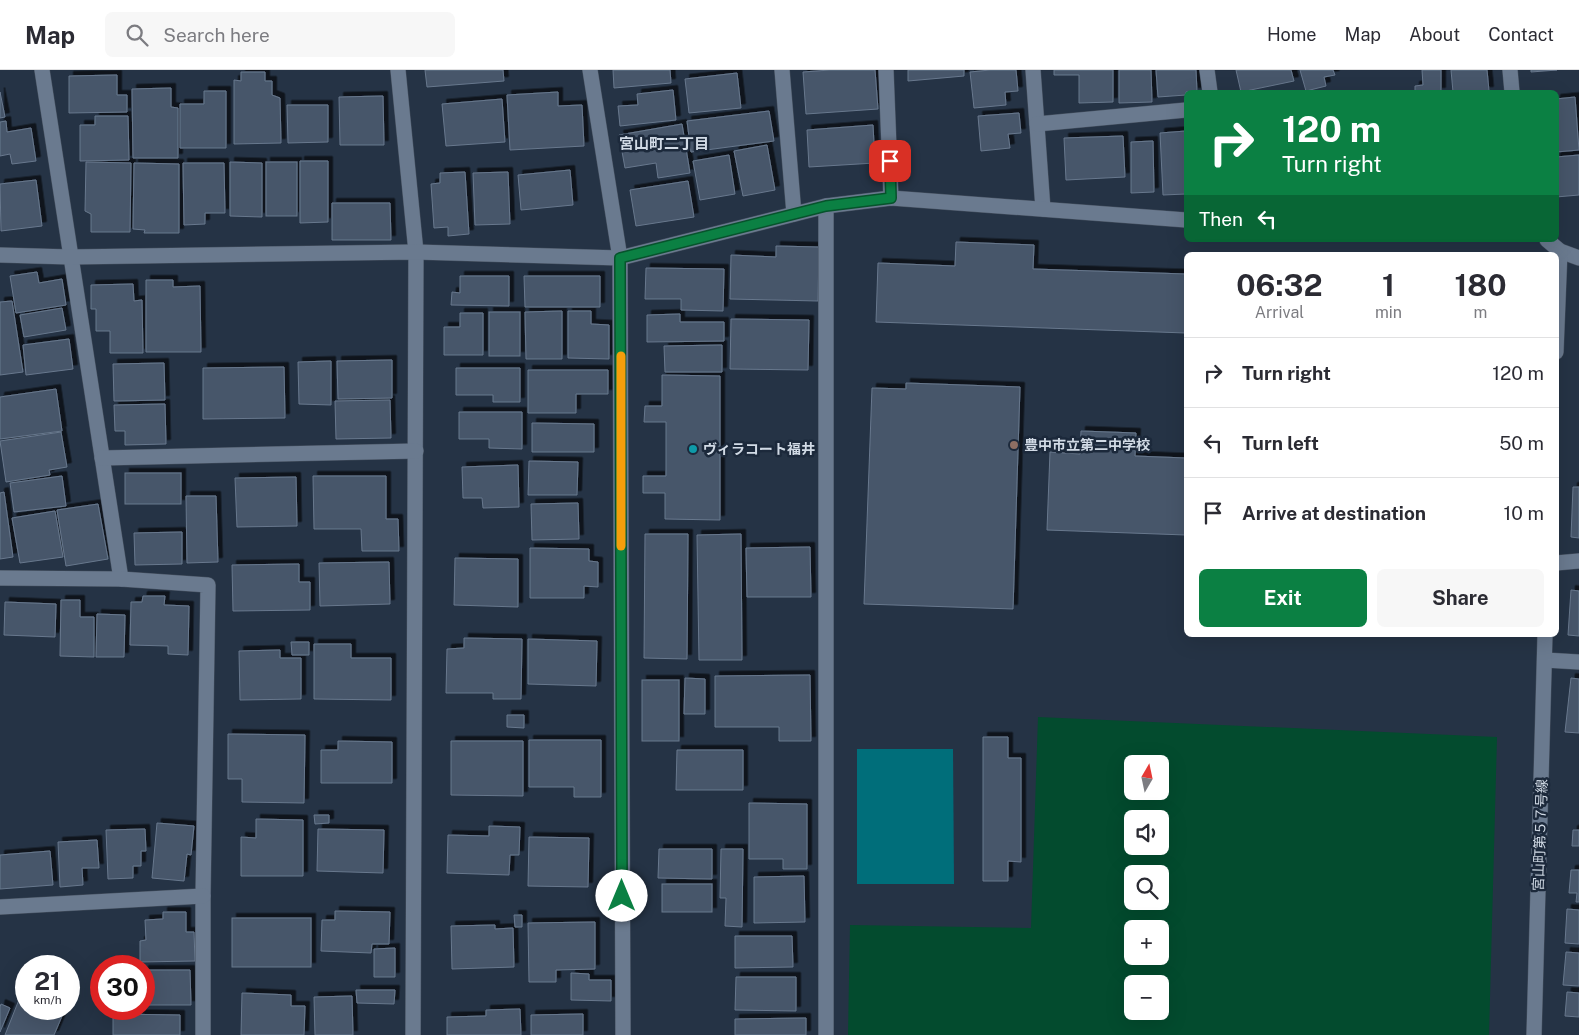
<!DOCTYPE html>
<meta charset="utf-8">
<style>
:root{--surface:#fff;--page:#f7f7f7;--text:#2b2b33;--muted:#7c7c81;--line:#e1e1e2;--accent:#0b8043}
body{margin:0;font-family:"Public Sans","Noto Sans JP",sans-serif;background:var(--page);color:var(--text);height:100vh;display:flex;flex-direction:column;font-size:19px;white-space:nowrap}
*{box-sizing:border-box;margin:0}
p{font-size:16px;color:var(--muted)}
.icon{flex:none;width:28px;height:28px;fill:none;stroke:currentColor;stroke-width:2;stroke-linecap:round;stroke-linejoin:round}
.map{position:relative;flex:1;overflow:hidden}
.side{position:absolute;left:1184px;top:182px;width:375px;height:385px;display:flex;flex-direction:column;background:var(--surface);border-radius:8px;box-shadow:0 5px 20px #0002}
.side>*{flex:none}
.guide{position:absolute;left:1184px;top:20px;width:375px;height:152px;border-radius:8px;box-shadow:0 5px 20px #0002;background:#0b8043;color:#fff;overflow:hidden}
.needle{width:32px;rotate:9deg}
.buttons{position:absolute;left:1124px;top:685px;display:grid;gap:10px}
.buttons a{display:grid;place-items:center;width:45px;height:45px;border-radius:8px;background:var(--surface);box-shadow:0 5px 20px #0002;font-size:25px}
.speed{position:absolute;left:15px;top:885px;display:flex;gap:10px;font-size:25px;font-weight:700;text-align:center}
.speed>*{display:grid;place-content:center;width:65px;height:65px;border-radius:50%;background:var(--surface);box-shadow:0 5px 20px #0002;line-height:1}
.speed small{font-size:12px;font-weight:400}
.speed .limit{border:8px solid #d22;background:#fff;color:#111}
.pin{position:absolute;display:grid;place-items:center;width:42px;height:42px;color:#fff;margin:-21px;border-radius:10px;box-shadow:0 2px 8px #0006}
.me{position:absolute;width:55px;margin:-28px;rotate:0deg;stroke-linejoin:round;filter:drop-shadow(0 0 4px #0008)}
.turn{display:flex;align-items:center;gap:18px;height:105px;padding:0 15px;font-size:22px}
.turn .icon{width:65px;height:65px;stroke-width:2.5}
.turn b{display:block;font-size:35px;line-height:42px}
.then{display:flex;align-items:center;height:48px;padding:0 15px;background:#0003;gap:10px;font-size:19px}
.eta{display:flex;justify-content:space-evenly;align-items:center;height:85px;text-align:center}
.eta b{font-size:30px;font-weight:700;line-height:35px}
.cta{display:flex;gap:10px;margin-top:auto;padding:10px 15px}
.cta a{flex:1;height:58px;border-radius:8px;background:var(--accent);color:#fff;font-size:20px;font-weight:700;line-height:58px;text-align:center}
.cta a+a{background:var(--page);color:var(--text)}
ul{padding:0;list-style:none}
li{display:flex;align-items:center;gap:15px;height:70px;padding:0 15px;border-top:1px solid var(--line)}
li div{flex:1}
li b{display:block;font-size:19px}
li em{font-style:normal}
header{display:flex;align-items:center;gap:30px;box-sizing:border-box;height:70px;padding:0 25px;background:var(--surface);border-bottom:1px solid var(--line)}
header strong{font-size:24px}
nav{display:flex;gap:28px;margin-inline-start:auto;font-size:18px}
.search{width:350px;height:45px;background:var(--page);display:flex;align-items:center;gap:12px;box-sizing:border-box;padding:0 18px;border-radius:8px;color:var(--muted);font-size:19px}
.map>svg:first-child{display:block}
</style>
<header>
<strong>Map</strong>
<div class="search"><svg class="icon" aria-label="search" viewBox="0 0 24 24"><circle cx="10" cy="10" r="6"/><path d="M15 15l6 6"/></svg>Search here</div>
<nav><a>Home</a><a>Map</a><a>About</a><a>Contact</a></nav>
</header>
<div class="map">
<svg width="1579" height="965" viewBox="0 0 1579 965">
<defs>
<filter id="shadow"><feDropShadow dx="4.5" dy="-4.5" stdDeviation="0" flood-color="#0009"/></filter>
</defs>
<rect width="100%" height="100%" fill="#253345"/>
<path fill="#034b2e" fill-rule="evenodd" d="M1038,647l459,20 -8,298h-641l2,-110 181,3zM1132,694h28v27h-28zM1132,749h28v27h-28zM1132,804h28v27h-28zM1132,859h28v27h-28zM1132,914h28v27h-28z"/>
<polygon fill="#006e7a" points="857,679 953,679 954,814 857,814"/>
<g fill="#47566a" stroke="#68788d" filter="url(#shadow)">
<polygon points="425,0 503,0 504,11 427,17"/>
<polygon points="613,0 670,0 671,13 614,18"/>
<polygon points="830,0 875,0 878,39 806,44 803,2"/>
<polygon points="908,0 964,0 964,6 908,11"/>
<polygon points="990,0 1016,0 1018,21 1005,22 1006,35 974,38 970,2"/>
<polygon points="1054,0 1113,0 1113,32 1079,33 1079,5 1054,5"/>
<polygon points="1119,0 1151,0 1152,32 1119,33"/>
<polygon points="1156,0 1196,0 1197,22 1186,22 1186,25 1158,27"/>
<polygon points="1236,0 1291,0 1294,11 1241,22"/>
<polygon points="1300,0 1333,0 1335,5 1324,7 1326,16 1306,21"/>
<polygon points="1422,0 1441,0 1441,22 1415,22 1415,16 1423,15"/>
<polygon points="1451,0 1487,0 1489,21 1453,22"/>
<polygon points="1531,0 1557,0 1531,2"/>
<polygon points="241,2 265,2 265,11 272,11 272,25 280,28 281,73 234,74 234,10 241,11"/>
<polygon points="737,3 741,38 689,43 685,9"/>
<polygon points="117,5 117,25 127,25 127,42 69,43 69,6"/>
<polygon points="171,18 171,37 178,38 178,88 133,88 132,19"/>
<polygon points="673,20 676,50 620,56 618,36 638,35 637,24"/>
<polygon points="204,21 226,21 226,78 180,78 180,34 204,34"/>
<polygon points="0,22 5,47 0,48"/>
<polygon points="558,22 558,36 582,35 584,76 510,80 507,25"/>
<polygon points="383,26 384,75 340,75 339,27"/>
<polygon points="1575,27 1579,80 1556,82 1556,29"/>
<polygon points="502,29 505,72 446,76 442,34"/>
<polygon points="287,35 328,35 328,72 288,73"/>
<polygon points="769,41 774,71 691,82 687,51"/>
<polygon points="1019,43 1021,63 1008,64 1010,78 981,81 978,46"/>
<polygon points="95,46 128,46 129,90 80,91 80,55 95,55"/>
<polygon points="6,51 7,62 31,58 36,91 12,94 10,84 0,86 0,52"/>
<polygon points="682,54 690,103 658,108 656,93 625,98 619,65"/>
<polygon points="873,55 875,93 809,97 807,60"/>
<polygon points="1186,61 1186,124 1163,125 1160,63"/>
<polygon points="1123,66 1125,107 1066,110 1064,68"/>
<polygon points="1153,71 1154,122 1131,123 1131,72"/>
<polygon points="767,75 775,120 743,126 734,81"/>
<polygon points="729,85 735,124 700,130 693,91"/>
<polygon points="1579,85 1579,125 1556,127 1556,87"/>
<polygon points="300,91 328,91 328,152 300,153"/>
<polygon points="86,92 131,93 130,162 91,162 91,144 85,141"/>
<polygon points="230,92 262,93 262,147 230,146"/>
<rect x="266" y="92" width="31" height="54"/>
<polygon points="134,93 179,94 179,163 144,163 145,160 133,159"/>
<polygon points="183,93 224,93 225,143 205,143 205,154 184,155"/>
<polygon points="570,100 573,135 521,140 518,105"/>
<polygon points="465,102 469,164 448,166 448,157 434,158 431,114 440,113 440,103"/>
<polygon points="508,102 510,154 475,155 473,103"/>
<polygon points="36,110 42,156 1,161 0,114"/>
<polygon points="688,111 694,147 636,156 630,120"/>
<polygon points="332,133 390,133 391,170 332,170"/>
<polygon points="956,172 1034,175 1033,199 1186,204 1186,263 876,252 878,193 955,196"/>
<polygon points="776,176 819,177 818,231 730,229 731,185 776,187"/>
<polygon points="646,198 724,199 723,241 681,240 681,229 645,229"/>
<polygon points="37,202 39,213 62,209 66,235 16,243 10,206"/>
<polygon points="460,206 509,206 509,236 451,235 452,222 460,223"/>
<polygon points="524,206 600,206 600,237 525,237"/>
<polygon points="146,210 173,210 173,217 200,216 201,282 146,282"/>
<polygon points="133,214 134,231 142,230 143,283 110,283 110,261 96,261 96,239 91,239 91,215"/>
<polygon points="12,231 23,302 0,305 0,232"/>
<polygon points="62,238 66,260 24,267 20,245"/>
<polygon points="562,241 562,289 526,289 525,242"/>
<polygon points="568,241 591,241 591,254 609,255 609,289 568,288"/>
<rect x="489" y="242" width="31" height="44"/>
<polygon points="460,243 483,243 483,285 444,285 444,257 460,257"/>
<polygon points="680,244 680,252 724,252 724,271 647,272 647,245"/>
<polygon points="731,249 809,250 808,300 730,299"/>
<polygon points="69,269 73,299 26,305 23,275"/>
<polygon points="722,275 722,302 665,302 664,276"/>
<polygon points="392,290 392,328 338,329 337,291"/>
<polygon points="331,291 331,335 299,334 298,292"/>
<polygon points="164,293 165,330 114,331 113,294"/>
<polygon points="284,297 285,348 203,349 203,298"/>
<polygon points="456,298 520,298 520,332 493,332 493,325 456,325"/>
<polygon points="528,300 608,300 608,324 576,324 576,343 528,343"/>
<polygon points="662,305 720,306 720,450 665,449 665,423 643,423 643,406 666,406 666,352 644,352 645,336 662,336"/>
<polygon points="906,313 1020,317 1013,539 864,534 872,318 906,319"/>
<polygon points="56,319 62,361 0,369 0,327"/>
<polygon points="390,330 391,368 336,369 335,331"/>
<polygon points="165,334 166,374 125,375 125,361 115,361 114,335"/>
<polygon points="459,342 522,342 522,379 489,378 489,369 459,369"/>
<polygon points="532,353 594,354 594,382 532,382"/>
<polygon points="1081,361 1136,363 1135,386 1186,388 1186,465 1047,460 1050,382 1080,384"/>
<polygon points="61,362 67,397 49,400 50,405 6,412 0,371"/>
<polygon points="529,391 578,392 577,425 528,425"/>
<polygon points="518,395 519,437 483,438 482,428 463,428 462,397"/>
<rect x="125" y="403" width="56" height="31"/>
<polygon points="62,406 66,436 14,442 10,413"/>
<polygon points="313,406 386,406 386,449 398,449 399,481 362,481 361,459 314,459"/>
<polygon points="296,407 297,456 237,457 235,408"/>
<polygon points="1573,417 1579,417 1579,468 1571,467"/>
<polygon points="4,422 13,487 0,489 0,423"/>
<polygon points="186,426 216,426 218,492 187,493"/>
<polygon points="578,433 579,469 532,470 531,434"/>
<polygon points="98,434 108,489 66,496 57,440"/>
<polygon points="55,441 63,487 20,493 12,448"/>
<polygon points="182,462 182,494 135,495 134,463"/>
<polygon points="645,464 688,464 687,589 644,588"/>
<polygon points="741,464 742,590 699,590 697,465"/>
<polygon points="810,477 811,527 747,527 746,478"/>
<polygon points="530,478 589,479 589,491 598,492 598,517 584,516 584,528 530,528"/>
<polygon points="455,488 518,489 518,537 454,535"/>
<polygon points="389,492 390,534 320,536 319,493"/>
<polygon points="299,494 299,512 310,512 310,540 233,541 232,495"/>
<polygon points="1571,520 1579,521 1579,566 1568,565"/>
<polygon points="143,526 165,526 164,535 189,536 188,585 168,584 168,576 130,575 131,532 142,532"/>
<polygon points="61,530 80,530 80,547 94,547 94,587 60,586"/>
<polygon points="5,532 56,534 55,567 4,565"/>
<polygon points="97,544 125,545 124,587 96,587"/>
<polygon points="464,568 522,569 521,629 493,629 493,623 446,623 447,579 464,578"/>
<polygon points="528,569 597,571 596,616 528,614"/>
<polygon points="291,572 309,572 309,585 292,585"/>
<polygon points="314,574 351,574 351,588 391,588 391,630 314,629"/>
<polygon points="280,580 280,588 301,588 301,629 240,630 239,581"/>
<polygon points="810,605 811,671 779,671 779,657 715,657 715,606"/>
<polygon points="685,608 705,609 705,644 684,644"/>
<polygon points="1571,608 1579,609 1579,663 1565,662"/>
<rect x="642" y="610" width="37" height="61"/>
<polygon points="507,645 524,645 524,658 507,657"/>
<polygon points="228,664 305,665 304,733 242,732 242,709 228,709"/>
<polygon points="983,667 1008,667 1008,688 1021,688 1021,792 1008,791 1008,811 983,811"/>
<polygon points="529,670 601,670 601,727 574,727 574,717 529,717"/>
<polygon points="338,671 392,672 392,713 321,713 321,680 338,680"/>
<polygon points="451,671 523,671 523,726 451,725"/>
<polygon points="677,680 743,680 743,720 676,720"/>
<polygon points="749,733 807,734 807,799 783,799 783,789 749,789"/>
<polygon points="314,745 329,745 329,753 315,754"/>
<polygon points="256,749 303,750 303,806 241,806 241,767 256,768"/>
<polygon points="157,753 194,756 191,785 187,784 184,811 152,808"/>
<polygon points="489,756 520,757 519,785 510,785 509,805 447,803 448,765 489,766"/>
<polygon points="145,759 146,781 141,781 141,796 133,796 133,808 108,809 106,760"/>
<polygon points="318,759 384,760 383,803 317,801"/>
<polygon points="1573,760 1579,760 1579,776 1572,776"/>
<polygon points="529,767 589,768 588,817 528,816"/>
<polygon points="97,770 99,798 82,798 83,815 60,817 58,772"/>
<polygon points="659,779 712,779 712,809 658,808"/>
<polygon points="721,779 743,779 742,857 725,856 726,828 720,828"/>
<polygon points="50,781 53,815 0,819 0,785"/>
<polygon points="1571,800 1579,800 1579,832 1576,832 1577,823 1569,823"/>
<polygon points="804,806 805,852 754,853 754,807"/>
<rect x="662" y="814" width="50" height="28"/>
<polygon points="1567,839 1579,840 1579,874 1565,873"/>
<polygon points="335,841 390,842 389,874 372,874 371,883 321,881 322,850 335,850"/>
<polygon points="163,842 186,842 186,862 194,862 195,891 140,892 140,871 146,870 145,850 163,849"/>
<polygon points="514,845 522,845 522,857 515,857"/>
<rect x="232" y="848" width="79" height="49"/>
<polygon points="595,852 595,899 556,900 556,912 529,912 528,853"/>
<polygon points="495,855 495,859 513,858 514,897 452,899 451,856"/>
<polygon points="735,866 792,866 793,897 735,898"/>
<polygon points="395,878 395,907 374,907 374,879"/>
<polygon points="1566,882 1579,883 1579,916 1563,915"/>
<polygon points="144,900 190,900 191,935 144,935"/>
<polygon points="571,903 589,904 589,910 611,910 611,931 571,930"/>
<polygon points="736,907 796,907 796,941 735,940"/>
<polygon points="26,912 26,939 65,939 54,965 5,965"/>
<polygon points="69,915 74,917 69,929"/>
<polygon points="356,920 395,920 394,934 357,933"/>
<polygon points="1567,922 1579,923 1579,947 1565,946"/>
<polygon points="242,923 291,925 291,936 305,936 304,965 241,965"/>
<polygon points="352,926 353,965 315,965 314,927"/>
<polygon points="1,934 10,938 0,962 0,937"/>
<polygon points="520,939 521,965 447,965 447,947 486,946 486,940"/>
<polygon points="113,944 180,945 180,965 113,965"/>
<polygon points="583,944 583,965 531,965 531,945"/>
<polygon points="806,948 806,965 735,965 735,949"/>
</g>
<g fill="none" stroke-linecap="round" stroke-linejoin="round">
<defs>
<g id="street">
<polyline points="42,0 121,509"/>
<polyline points="398,0 416,182 413,965"/>
<polyline points="590,0 620,188 623,965"/>
<polyline points="782,0 794,144"/>
<polyline points="886,0 891,128"/>
<polyline points="1033,0 1043,139"/>
<polyline points="1207,0 1210,22"/>
<polyline points="1510,0 1512,22"/>
<polyline points="1037,54 1186,40"/>
<polyline points="826,136 826,965"/>
<polyline points="1547,170 1560,181 1579,188"/>
<polyline points="0,185 70,187 416,182 620,188 826,136 891,128 1186,150"/>
<polyline points="1556,282 1560,181"/>
<polyline points="102,388 416,381"/>
<polyline points="1556,493 1579,491"/>
<polyline points="0,508 121,509 208,515 203,826 203,965"/>
<polyline points="1545,590 1579,592"/>
<polyline points="0,837 203,826"/>
<polyline points="1534,965 1545,565"/>
</g>
</defs>
<use href="#street" stroke="#45505f" stroke-width="16"/>
<use href="#street" stroke="#6a7a8f" stroke-width="15"/>
</g>
<g fill="none" stroke-linecap="round" stroke-linejoin="round">
<defs>
<polyline id="route" points="622,826 620,188 826,136 891,128 890,91"/>
</defs>
<use href="#route" stroke="#07532c" stroke-width="12"/>
<use href="#route" stroke="#0b8043" stroke-width="9"/>
<polyline stroke="#f59e0b" stroke-width="9" points="621,286 621,476"/>
</g>
<circle fill="#8d6e63" stroke="#1c293b" stroke-width="2" cx="1014" cy="375" r="5"/>
<circle fill="#0f9aa8" stroke="#1c293b" stroke-width="2" cx="693" cy="379" r="5"/>
<g text-anchor="middle" dominant-baseline="central" stroke-width="5" stroke-linejoin="round" paint-order="stroke">
<g font-size="14" font-weight="bold" fill="#d1dae5" stroke="#1c293b" text-anchor="start">
<text x="1024" y="375">豊中市立第二中学校</text>
<text x="703" y="379">ヴィラコート福井</text>
</g>
<g font-size="14" fill="#d1dae5" stroke="#1c293b">
<text transform="translate(1540 765) rotate(-88)">宮山町第５７号線</text>
</g>
<g font-size="15" font-weight="bold" fill="#d1dae5" stroke="#1c293b">
<text x="664" y="73">宮山町二丁目</text>
</g>
</g>
</svg>
<div class="buttons">
<a><svg class="needle" viewBox="-14 -14 28 28"><path d="M0-13l5 13h-10z" fill="#e53935"/><path d="M0 13l5-13h-10z" fill="#7c7c81"/></svg></a>
<a><svg class="icon" aria-label="sound" viewBox="0 0 24 24"><path d="M4 9h4l5-4v14l-5-4H4zM17 9q2 3 0 6"/></svg></a>
<a><svg class="icon" aria-label="search" viewBox="0 0 24 24"><circle cx="10" cy="10" r="6"/><path d="M15 15l6 6"/></svg></a>
<a>+</a>
<a>−</a>
</div>
<div class="speed"><div>21<small>km/h</small></div><div class="limit">30</div></div>
<div class="pin" style="left:890px;top:91px;background:#d93025"><svg class="icon" aria-label="arrive" viewBox="0 0 24 24"><path d="M6 21V4h12l-3 4 3 4H6"/></svg></div>
<svg class="me" style="left:622px;top:826px" viewBox="-20 -20 40 40"><circle r="19" fill="#fff"/><path d="M0-13L10 11 0 6-10 11z" fill="#0b8043"/></svg>
<div class="guide">
<div class="turn"><svg class="icon" aria-label="right" viewBox="0 0 24 24"><path d="M7 20v-9h11M14 6l5 5-5 5"/></svg><div><b>120 m</b>Turn right</div></div>
<div class="then">Then<svg class="icon" aria-label="left" viewBox="0 0 24 24"><path d="M17 20v-9H6M10 6l-5 5 5 5"/></svg></div>
</div>
<section class="side">
<div class="eta">
<div><b>06:32</b><p>Arrival</p></div>
<div><b>1</b><p>min</p></div>
<div><b>180</b><p>m</p></div>
</div>
<ul>
<li><svg class="icon" aria-label="right" viewBox="0 0 24 24"><path d="M7 20v-9h11M14 6l5 5-5 5"/></svg><div><b>Turn right</b></div><em>120 m</em></li>
<li><svg class="icon" aria-label="left" viewBox="0 0 24 24"><path d="M17 20v-9H6M10 6l-5 5 5 5"/></svg><div><b>Turn left</b></div><em>50 m</em></li>
<li><svg class="icon" aria-label="arrive" viewBox="0 0 24 24"><path d="M6 21V4h12l-3 4 3 4H6"/></svg><div><b>Arrive at destination</b></div><em>10 m</em></li>
</ul>
<div class="cta"><a>Exit</a><a>Share</a></div>
</section>
</div>
